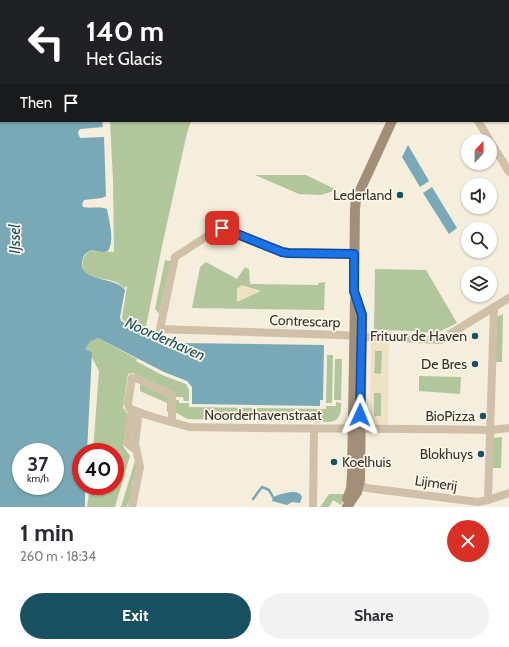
<!DOCTYPE html>
<meta charset="utf-8">
<style>
:root{--surface:#fff;--page:#f2f2f3;--text:#2b2b33;--muted:#7c7c81;--accent:#195161}
body{margin:0;font-family:Cabin,sans-serif;background:var(--page);color:var(--text);height:100vh;display:flex;flex-direction:column;font-size:15px;white-space:nowrap}
*{box-sizing:border-box;margin:0}
p{font-size:13px;color:var(--muted)}
.icon{flex:none;width:22px;height:22px;fill:none;stroke:currentColor;stroke-width:2;stroke-linecap:round;stroke-linejoin:round}
.map{position:relative;height:507px;overflow:hidden}
.drawer{display:flex;flex-direction:column;background:var(--surface);flex:1}
.drawer>*{flex:none}
.top-card{position:absolute;left:0px;top:0px;width:509px;height:122px;box-shadow:0 1px 3px #0004;background:#202124;color:#fff;overflow:hidden}
.needle{width:26px;rotate:22deg}
.buttons{position:absolute;left:461px;top:134px;display:grid;gap:8px}
.buttons a{display:grid;place-items:center;width:36px;height:36px;border-radius:50%;background:var(--surface);box-shadow:0 1px 3px #0004;font-size:20px}
.speed{position:absolute;left:12px;top:443px;display:flex;gap:8px;font-size:20px;font-weight:700;text-align:center}
.speed>*{display:grid;place-content:center;width:52px;height:52px;border-radius:50%;background:var(--surface);box-shadow:0 1px 3px #0004;line-height:1}
.speed small{font-size:10px;font-weight:400}
.speed .limit{border:6px solid #d22;background:#fff;color:#111}
.pin{position:absolute;display:grid;place-items:center;width:34px;height:34px;color:#fff;margin:-17px;border-radius:8px;box-shadow:0 2px 6px #0006}
.me{position:absolute;width:44px;margin:-22px;rotate:1deg;stroke-linejoin:round;filter:drop-shadow(0 0 3px #0008)}
.turn{display:flex;align-items:center;gap:14px;height:84px;padding:0 20px;font-size:18px}
.turn .icon{width:52px;height:52px;stroke-width:2.5}
.turn b{display:block;font-size:28px;line-height:34px}
.then{display:flex;align-items:center;height:38px;padding:0 20px;background:#0003;gap:8px;font-size:15px}
.round{display:grid;place-items:center;flex:none;width:42px;height:42px;border-radius:21px;background:var(--page)}
.headline{display:flex;align-items:center;justify-content:space-between;height:68px;padding:0 20px}
h1{font-size:24px;font-weight:700;line-height:30px}
.cta{display:flex;gap:8px;margin-top:auto;padding:8px 20px}
.cta a{flex:1;height:46px;border-radius:24px;background:var(--accent);color:#fff;font-size:16px;font-weight:700;line-height:46px;text-align:center}
.cta a+a{background:var(--page);color:var(--text)}
.map>svg:first-child{display:block}
</style>
<div class="map">
<svg width="509" height="507" viewBox="0 0 509 507">
<rect width="100%" height="100%" fill="#f5eedd"/>
<g fill="#b1c69b">
<path d="M110,121h81l-4,12 -25,113 -17,86 -22,-12 -1,-2 5,-32 -3,2c-3,-2 -5,-5 -8,-6 -14,-6 -40,0 -32,-25l5,-6 25,1 -1,-71z"/>
<polygon points="255,175 306,175 337,190 321,195 299,194"/>
<polygon points="165,260 171,261 159,314 155,309"/>
<polygon points="206,262 237,279 245,267 249,269 250,284 318,285 318,283 325,282 324,310 192,308 200,267"/>
<polygon points="375,269 426,270 457,323 437,333 416,332 416,331 374,330"/>
<polygon points="503,314 502,362 494,362 495,318"/>
<polygon points="98,338 137,359 136,361 162,375 186,384 189,390 189,401 184,401 183,397 176,397 133,373 128,374 123,408 128,414 123,446 130,456 115,507 87,507 90,486 115,486 115,452 93,452 99,371 91,356 92,352 85,349 90,342"/>
<polygon points="375,351 382,351 382,374 374,374"/>
<polygon points="327,355 333,355 332,403 326,403"/>
<polygon points="335,359 342,359 341,400 334,400"/>
<polygon points="419,376 461,377 460,394 419,391"/>
<polygon points="140,384 170,396 168,412 167,411 167,403 140,391"/>
<rect x="374" y="393" width="7" height="23"/>
<path d="M175,400h4v3h10v4l137,2v-3h10v-4l5,1c0,9 0,17 -11,19l-143,-3 -12,-7z"/>
<polygon points="502,437 501,468 492,468 492,438"/>
<polygon points="135,461 138,466 135,481 133,480 132,485 134,486 130,504 128,503 127,507 121,507"/>
<polygon points="329,494 346,494 341,505 333,500 329,507 320,507"/>
</g>
<g fill="#efe2c3" fill-rule="evenodd">
<polygon points="242,285 261,291 237,302 237,289"/>
<path d="M371,340l18,1 -1,84h-18zM375,351h7l-1,23 -7,-1zM374,393h7v23h-7z"/>
</g>
<g fill="#79a9b6" fill-rule="evenodd">
<path d="M0,0h69l-68,1v120h101l1,6 -22,2 -2,1 -1,3 2,5 24,-1 2,59 -4,2 -18,2 -2,4 1,3c8,2 16,-1 24,2 2,12 8,31 1,42 -7,3 -13,-2 -19,0 -3,2 -5,4 -6,7 -8,26 31,17 42,32l-5,27 1,4 53,28h5v-6l145,2 -1,55h-3v6l-128,-2v-17l-5,-6 -23,-9 -66,-34 -8,4 -5,7 7,3 -5,100h-6v34h4v21h-85zM21,452h34v34h-34z"/>
<polygon points="408,145 429,181 420,187 402,157"/>
<polygon points="432,187 457,228 449,234 423,193"/>
<path d="M291,492c5,0 9,0 11,5l-2,6 -8,-1 -5,3 -15,-4 1,-4 8,-3z"/>
</g>
<g fill="none" stroke-linecap="round" stroke-linejoin="round">
<polyline stroke="#79a9b6" stroke-width="2.5" points="253,499 262,487 269,490 273,497"/>
<g stroke="#cfc0a7" stroke-width="8">
<polyline points="508,109 509,109"/>
<polyline points="478,121 509,172"/>
<polyline points="354,254 288,253 282,252 227,229 221,228 218,229 175,257 160,329 340,335 369,337 440,340 509,298"/>
<polyline points="132,410 127,443 136,450"/>
<path d="M172,422v-28l-16,-6 -20,-10h-4l-4,25 1,5c16,8 43,14 60,19 101,2 201,1 302,3l18,-2"/>
<polyline points="356,481 359,486 367,488 478,502 488,500 509,493"/>
<polyline points="488,500 494,307"/>
<polyline points="132,507 140,467 135,443 139,412"/>
<polyline points="313,507 314,429"/>
</g>
<g stroke="#a38f78" stroke-width="10">
<polyline points="450,1 450,0"/>
<polyline points="347,499 351,489 352,474 355,300"/>
<polyline points="347,507 357,492 360,480 362,315 354,291 355,209 356,199 392,121"/>
</g>
</g>
<g fill="none" stroke-linecap="round" stroke-linejoin="round">
<defs>
<polyline id="route" points="222,228 282,252 288,253 354,254 354,291 362,315 360,415"/>
</defs>
<use href="#route" stroke="#114b97" stroke-width="10"/>
<use href="#route" stroke="#1a73e8" stroke-width="7"/>
</g>
<g fill="#195161" stroke="#fcf7ea" stroke-width="1.5">
<circle cx="400" cy="195" r="4"/>
<circle cx="475" cy="336" r="4"/>
<circle cx="475" cy="364" r="4"/>
<circle cx="483" cy="416" r="4"/>
<circle cx="481" cy="454" r="4"/>
<circle cx="334" cy="462" r="4"/>
</g>
<g text-anchor="middle" dominant-baseline="central" stroke-width="3.5" stroke-linejoin="round" paint-order="stroke">
<g font-size="14" fill="#3b3128" stroke="#fcf7ea" text-anchor="end">
<text x="392" y="195">Lederland</text>
<text x="467" y="336">Frituur de Haven</text>
<text x="467" y="364">De Bres</text>
<text x="475" y="416">BioPizza</text>
<text x="473" y="454">Blokhuys</text>
<text x="342" y="462" text-anchor="start">Koelhuis</text>
</g>
<g font-size="14" fill="#3b3128" stroke="#fcf7ea">
<text transform="translate(305 321) rotate(2)">Contrescarp</text>
<text x="263" y="415">Noorderhavenstraat</text>
<text transform="translate(436 483) rotate(8)">Lijmerij</text>
</g>
<g font-size="15" font-style="italic" fill="#195161" stroke="#fcf7ea">
<text transform="translate(15 239) rotate(-90)">IJssel</text>
<text transform="translate(165 339) rotate(24)">Noorderhaven</text>
</g>
</g>
</svg>
<div class="buttons">
<a><svg class="needle" viewBox="-14 -14 28 28"><path d="M0-13l5 13h-10z" fill="#e53935"/><path d="M0 13l5-13h-10z" fill="#7c7c81"/></svg></a>
<a><svg class="icon" aria-label="sound" viewBox="0 0 24 24"><path d="M4 9h4l5-4v14l-5-4H4zM17 9q2 3 0 6"/></svg></a>
<a><svg class="icon" aria-label="search" viewBox="0 0 24 24"><circle cx="10" cy="10" r="6"/><path d="M15 15l6 6"/></svg></a>
<a><svg class="icon" aria-label="layers" viewBox="0 0 24 24"><path d="M12 4l9 5-9 5-9-5zM3 14l9 5 9-5"/></svg></a>
</div>
<div class="speed"><div>37<small>km/h</small></div><div class="limit">40</div></div>
<div class="pin" style="left:222px;top:228px;background:#d93025"><svg class="icon" aria-label="arrive" viewBox="0 0 24 24"><path d="M6 21V4h12l-3 4 3 4H6"/></svg></div>
<svg class="me" style="left:360px;top:415px" viewBox="-20 -20 40 40"><path d="M0-17L14 15 0 8-14 15z" fill="#1a73e8" stroke="#fff" stroke-width="4"/></svg>
<div class="top-card">
<div class="turn"><svg class="icon" aria-label="left" viewBox="0 0 24 24"><path d="M17 20v-9H6M10 6l-5 5 5 5"/></svg><div><b>140 m</b>Het Glacis</div></div>
<div class="then">Then<svg class="icon" aria-label="arrive" viewBox="0 0 24 24"><path d="M6 21V4h12l-3 4 3 4H6"/></svg></div>
</div>
</div>
<section class="drawer">
<div class="headline"><div><h1>1 min</h1><p>260 m · 18:34</p></div><a class="round" style="background:#d93025;color:#fff"><svg class="icon" aria-label="close" viewBox="0 0 24 24"><path d="M6 6l12 12M18 6L6 18"/></svg></a></div>
<div class="cta"><a>Exit</a><a>Share</a></div>
</section>
